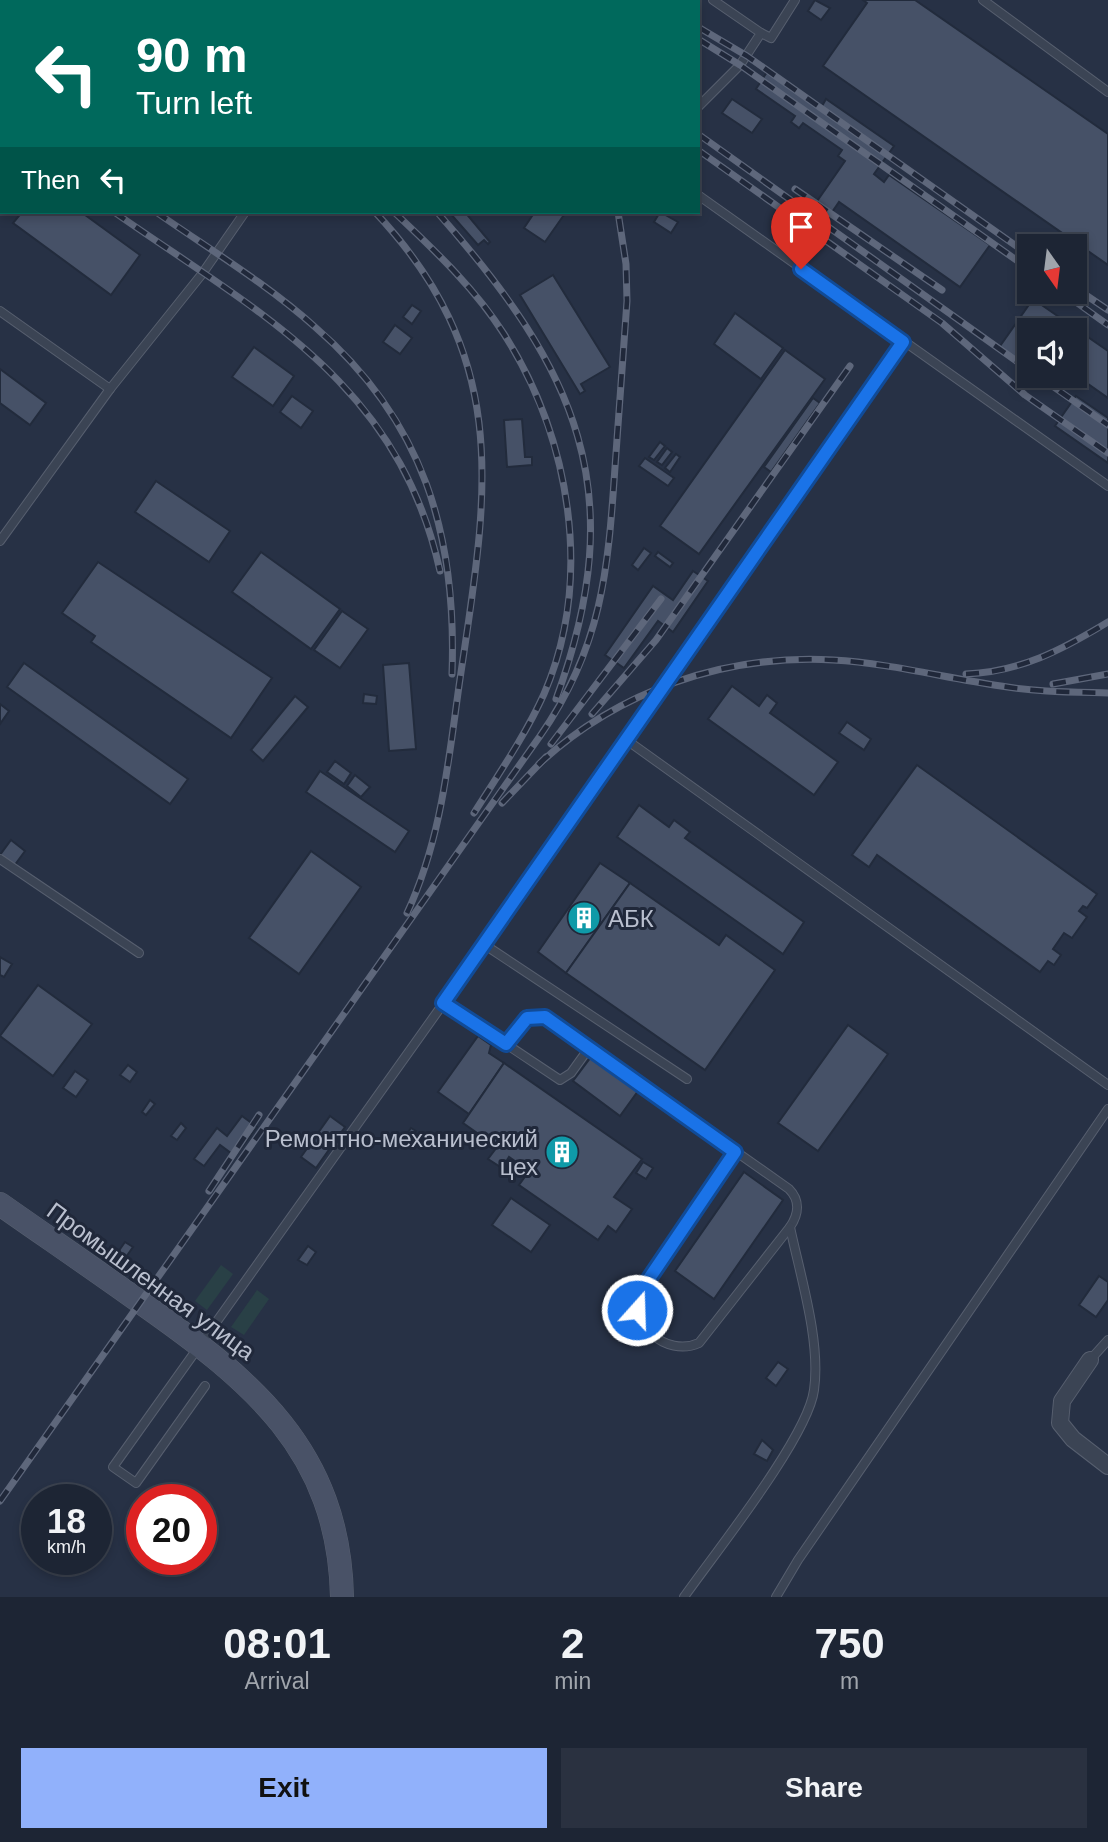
<!DOCTYPE html>
<meta charset="utf-8">
<style>
:root{--surface:#1d2534;--page:#2a3140;--text:#f1f3f6;--muted:#a0a5ac;--line:#3b424f;--accent:#91b1fb}
body{margin:0;font-family:Arial,sans-serif;background:var(--page);color:var(--text);height:100vh;display:flex;flex-direction:column;font-size:26px;white-space:nowrap}
*{box-sizing:border-box;margin:0}
p{font-size:23px;color:var(--muted)}
.icon{flex:none;width:38px;height:38px;fill:none;stroke:currentColor;stroke-width:2;stroke-linecap:round;stroke-linejoin:round}
.map{position:relative;height:1597px;overflow:hidden}
.drawer{display:flex;flex-direction:column;background:var(--surface);flex:1}
.drawer>*{flex:none}
.banner{position:absolute;left:0px;top:0px;width:700px;height:214px;box-shadow:0 4px 10px #0003,0 0 0 2px var(--line);background:#00695c;color:#fff;overflow:hidden}
.needle{width:46px;rotate:166deg}
.buttons{position:absolute;left:1017px;top:234px;display:grid;gap:14px}
.buttons a{display:grid;place-items:center;width:70px;height:70px;border-radius:0px;background:var(--surface);box-shadow:0 4px 10px #0003,0 0 0 2px var(--line);font-size:35px}
.speed{position:absolute;left:21px;top:1484px;display:flex;gap:14px;font-size:35px;font-weight:700;text-align:center}
.speed>*{display:grid;place-content:center;width:91px;height:91px;border-radius:50%;background:var(--surface);box-shadow:0 4px 10px #0003,0 0 0 2px var(--line);line-height:1}
.speed small{font-size:18px;font-weight:400}
.speed .limit{border:10px solid #d22;background:#fff;color:#111}
.pin{position:absolute;display:grid;place-items:center;width:60px;height:60px;color:#fff;margin:-72px -30px;border-radius:50% 50% 50% 0;rotate:-45deg;box-shadow:0 0 7px #0007}
.pin .icon{rotate:45deg}
.me{position:absolute;width:77px;margin:-38px;rotate:20deg;stroke-linejoin:round;filter:drop-shadow(0 0 5px #0008)}
.turn{display:flex;align-items:center;gap:24px;height:147px;padding:0 21px;font-size:32px}
.turn .icon{width:91px;height:91px;stroke-width:2.5}
.turn b{display:block;font-size:49px;line-height:60px}
.then{display:flex;align-items:center;height:66px;padding:0 21px;background:#0003;gap:14px;font-size:26px}
.eta{display:flex;justify-content:space-evenly;align-items:center;height:119px;text-align:center}
.eta b{font-size:42px;font-weight:700;line-height:49px}
.primary-button{display:flex;gap:14px;margin-top:auto;padding:14px 21px}
.primary-button a{flex:1;height:80px;border-radius:0px;background:var(--accent);color:#111;font-size:28px;font-weight:700;line-height:80px;text-align:center}
.primary-button a+a{background:var(--page);color:var(--text)}
.map>svg:first-child{display:block}
</style>
<div class="map">
<svg width="1108" height="1597" viewBox="0 0 1108 1597">
<rect width="100%" height="100%" fill="#273145"/>
<g fill="#294046">
<polygon points="221,1265 233,1274 207,1310 195,1301"/>
<polygon points="257,1290 269,1299 244,1335 231,1327"/>
</g>
<g fill="#465167" stroke="#222b3c" stroke-width="2">
<polygon points="815,0 830,8 821,20 808,11"/>
<polygon points="863,0 915,0 1108,134 1108,265 823,66 867,3"/>
<polygon points="769,69 822,106 826,99 894,146 874,174 884,182 889,175 990,245 960,287 839,202 828,218 813,207 845,161 838,156 842,150 803,123 799,128 791,122 795,116 756,89"/>
<polygon points="732,99 762,119 752,133 722,113"/>
<polygon points="22,212 81,212 140,255 111,295 13,223"/>
<polygon points="449,212 465,212 490,242 488,244 484,240 478,245"/>
<polygon points="526,212 566,212 545,242 524,228 532,216"/>
<polygon points="660,212 678,222 671,233 654,222"/>
<polygon points="553,275 610,367 581,384 585,391 580,394 520,295"/>
<polygon points="1033,299 1108,351 1108,398 1074,374 1074,331 1029,331 1029,371 998,349"/>
<polygon points="412,305 421,311 412,324 403,317"/>
<polygon points="735,313 783,348 761,379 714,344"/>
<polygon points="395,325 412,338 400,354 383,342"/>
<polygon points="254,347 294,376 273,406 232,377"/>
<polygon points="785,350 825,379 699,554 660,526"/>
<polygon points="0,369 46,403 30,425 0,403"/>
<polygon points="1036,376 1070,376 1059,392"/>
<polygon points="292,396 313,411 301,428 280,412"/>
<polygon points="1076,396 1108,418 1108,463 1055,426"/>
<polygon points="813,398 820,403 771,472 764,467"/>
<polygon points="522,419 525,457 532,457 532,465 507,467 504,420"/>
<polygon points="660,442 665,446 654,460 649,457"/>
<polygon points="667,448 672,452 662,465 657,462"/>
<polygon points="676,454 680,457 670,472 665,468"/>
<polygon points="645,458 674,478 668,486 639,466"/>
<polygon points="156,481 230,531 209,562 135,512"/>
<polygon points="644,548 651,553 638,570 632,565"/>
<polygon points="261,552 340,609 311,649 232,592"/>
<polygon points="658,552 673,563 670,567 655,556"/>
<polygon points="98,562 272,678 231,738 91,642 95,636 62,613"/>
<polygon points="693,571 708,581 673,632 658,621 624,668 605,655 653,586 673,600"/>
<polygon points="342,611 368,629 340,668 314,650"/>
<polygon points="24,663 188,779 170,804 7,687"/>
<polygon points="409,663 416,749 389,751 383,665"/>
<polygon points="732,686 759,706 767,695 777,703 770,713 838,762 814,795 708,719"/>
<polygon points="364,694 377,696 376,704 363,703"/>
<polygon points="295,696 308,707 263,761 251,750"/>
<polygon points="0,704 9,711 0,724"/>
<polygon points="847,722 871,739 864,750 839,733"/>
<polygon points="335,761 351,773 344,784 327,772"/>
<polygon points="917,765 1097,894 1087,908 1083,906 1079,911 1087,917 1072,938 1064,933 1053,949 1061,955 1054,965 1048,961 1040,972 877,855 869,867 852,855"/>
<polygon points="320,771 409,831 395,852 306,792"/>
<polygon points="355,775 370,787 361,797 347,786"/>
<polygon points="639,805 669,827 674,820 690,832 685,838 804,922 783,954 617,837"/>
<polygon points="11,840 25,851 14,866 0,855"/>
<polygon points="311,851 361,887 299,974 249,938"/>
<polygon points="600,863 630,883 566,973 538,952"/>
<polygon points="630,883 719,945 726,935 775,970 705,1070 566,973"/>
<polygon points="0,957 12,964 4,977 0,975"/>
<polygon points="38,985 92,1024 53,1076 0,1036"/>
<polygon points="848,1025 888,1054 818,1151 778,1123"/>
<polygon points="478,1036 491,1045 489,1053 504,1063 469,1114 438,1092"/>
<polygon points="591,1057 638,1091 620,1116 573,1081"/>
<polygon points="504,1063 642,1159 614,1197 632,1209 616,1232 608,1226 598,1240 519,1185 529,1171 509,1157 502,1168 488,1159 497,1147 463,1123"/>
<polygon points="128,1065 137,1072 130,1082 120,1075"/>
<polygon points="75,1071 88,1080 76,1097 63,1088"/>
<polygon points="150,1100 155,1104 146,1115 142,1112"/>
<polygon points="242,1116 257,1127 235,1156 220,1145 204,1166 194,1159 217,1128 227,1136"/>
<polygon points="330,1116 345,1127 316,1168 301,1157"/>
<polygon points="181,1123 186,1128 177,1140 171,1136"/>
<polygon points="411,1128 416,1131 408,1145 402,1141"/>
<polygon points="643,1162 653,1168 646,1179 636,1173"/>
<polygon points="744,1172 783,1200 714,1299 675,1271"/>
<polygon points="511,1198 550,1225 531,1252 492,1225"/>
<polygon points="125,1242 133,1247 126,1257 118,1252"/>
<polygon points="308,1246 316,1252 307,1265 298,1260"/>
<polygon points="136,1266 149,1274 144,1281 131,1273"/>
<polygon points="1099,1276 1108,1282 1108,1300 1096,1317 1079,1305"/>
<polygon points="778,1362 788,1369 776,1386 766,1378"/>
<polygon points="762,1440 773,1450 767,1461 754,1454"/>
</g>
<g fill="none" stroke-linecap="round" stroke-linejoin="round">
<defs>
<g id="lane">
<polyline points="326,0 328,2"/>
<polyline points="416,0 418,2"/>
<polyline points="983,0 1108,92"/>
<polyline points="392,2 393,0"/>
<polyline points="761,33 771,38 795,0"/>
<polyline points="698,107 740,65 761,33 713,0"/>
<polyline points="698,195 1108,486"/>
<polyline points="0,311 110,389"/>
<polyline points="0,541 110,389 202,274 245,212"/>
<polyline points="628,741 1108,1085"/>
<polyline points="0,859 139,953"/>
<polyline points="485,945 687,1079"/>
<path d="M443,1003l63,41 21,-26 18,-1 244,172c11,11 10,25 1,38 10,48 31,114 24,163 -6,47 -99,163 -130,207"/>
<polyline points="506,1044 560,1080 571,1073 589,1048"/>
<path d="M735,1152l-93,137c-16,34 24,69 57,54l91,-116"/>
<polyline points="1090,1360 1108,1340"/>
<polyline points="205,1386 136,1483 113,1467 485,945 903,342"/>
<polyline points="776,1597 798,1560 1108,1109"/>
</g>
<polyline id="street" points="1090,1360 1062,1401 1060,1423 1073,1439 1108,1466"/>
<path id="secondary" d="M0,1204c47,33 94,65 140,98 111,78 199,148 202,295"/>
</defs>
<use href="#lane" stroke="#575f6f" stroke-width="10"/>
<use href="#street" stroke="#575f6f" stroke-width="18"/>
<use href="#secondary" stroke="#575f6f" stroke-width="24"/>
<use href="#lane" stroke="#3b4454" stroke-width="8"/>
<use href="#street" stroke="#3b4454" stroke-width="16"/>
<use href="#secondary" stroke="#495267" stroke-width="23"/>
<defs>
<g id="rail">
<polyline points="134,0 138,2"/>
<polyline points="181,0 183,2"/>
<polyline points="200,0 202,2"/>
<polyline points="515,0 517,2"/>
<polyline points="603,0 609,2"/>
<polyline points="622,0 629,2"/>
<polyline points="698,27 747,56 1029,255"/>
<polyline points="698,39 740,65 1029,269"/>
<polyline points="698,134 1029,370"/>
<polyline points="698,150 942,323 1025,395 1108,453"/>
<polyline points="795,189 942,290"/>
<path d="M114,212c146,102 284,170 326,359"/>
<path d="M156,212c53,37 111,72 159,115 109,94 142,208 137,347"/>
<path d="M375,212c142,151 111,289 84,474 -11,78 -18,154 -52,227"/>
<path d="M394,212c40,38 80,75 110,122 66,104 90,244 40,360 -19,42 -46,81 -70,119"/>
<path d="M437,212c139,157 196,278 119,487"/>
<polyline points="1074,287 1108,310"/>
<polyline points="1062,292 1108,325"/>
<polyline points="1038,376 1108,425"/>
<path d="M966,674c54,-2 96,-24 142,-52"/>
<polyline points="1053,684 1108,674"/>
<polyline points="592,714 656,640 850,366"/>
<polyline points="551,744 661,599"/>
<path d="M539,764c79,-73 185,-110 294,-104 56,3 112,18 168,26 35,6 72,6 107,7"/>
<polyline points="502,803 546,757"/>
<polyline points="209,1191 259,1115"/>
<path d="M0,1501l540,-765c62,-89 68,-165 75,-269 4,-56 8,-111 12,-166l-1,-37 -8,-52"/>
</g>
</defs>
<use href="#rail" stroke="#5e677b" stroke-width="7"/>
<use href="#rail" stroke="#20283a" stroke-width="4.5" stroke-dasharray="13" stroke-linecap="butt"/>
</g>
<g fill="none" stroke-linecap="round" stroke-linejoin="round">
<defs>
<polyline id="route" points="637,1310 642,1289 735,1152 545,1017 527,1018 506,1044 443,1003 903,342 801,269"/>
</defs>
<use href="#route" stroke="#114b97" stroke-width="18"/>
<use href="#route" stroke="#1a73e8" stroke-width="12"/>
</g>
<defs>
<symbol id="building-disc" viewBox="-11 -11 22 22"><circle r="9.5" fill="#0f9aa8" stroke="#20283a"/><path d="M-4-6H4V6H1V3H-1V6H-4ZM-2.5-4.3h1.7v1.8h-1.7ZM.8-4.3h1.7v1.8H.8ZM-2.5-1h1.7V.8h-1.7ZM.8-1h1.7V.8H.8Z" fill="#fff"/></symbol>
</defs>
<g fill-rule="evenodd">
<use href="#building-disc" x="565" y="899" width="38" height="38"/>
<use href="#building-disc" x="543" y="1133" width="38" height="38"/>
</g>
<g text-anchor="middle" dominant-baseline="central" stroke-width="6" stroke-linejoin="round" paint-order="stroke">
<g font-size="24" fill="#b9bfce" stroke="#20283a" text-anchor="start">
<text x="608" y="918">АБК</text>
<text x="538" y="1138" text-anchor="end">Ремонтно-механический<tspan x="538" dy="28">цех</tspan></text>
</g>
<g font-size="24" fill="#b9bfce" stroke="#20283a">
<text transform="translate(151 1281) rotate(36)">Промышленная улица</text>
</g>
</g>
</svg>
<div class="buttons">
<a><svg class="needle" viewBox="-14 -14 28 28"><path d="M0-13l5 13h-10z" fill="#e53935"/><path d="M0 13l5-13h-10z" fill="#a0a5ac"/></svg></a>
<a><svg class="icon" aria-label="sound" viewBox="0 0 24 24"><path d="M4 9h4l5-4v14l-5-4H4zM17 9q2 3 0 6"/></svg></a>
</div>
<div class="speed"><div>18<small>km/h</small></div><div class="limit">20</div></div>
<div class="pin" style="left:801px;top:269px;background:#d93025"><svg class="icon" aria-label="arrive" viewBox="0 0 24 24"><path d="M6 21V4h12l-3 4 3 4H6"/></svg></div>
<svg class="me" style="left:637px;top:1310px" viewBox="-20 -20 40 40"><circle r="17" fill="#1a73e8" stroke="#fff" stroke-width="3"/><path d="M0-11L8 9 0 5-8 9z" fill="#fff"/></svg>
<div class="banner">
<div class="turn"><svg class="icon" aria-label="left" viewBox="0 0 24 24"><path d="M17 20v-9H6M10 6l-5 5 5 5"/></svg><div><b>90 m</b>Turn left</div></div>
<div class="then">Then<svg class="icon" aria-label="left" viewBox="0 0 24 24"><path d="M17 20v-9H6M10 6l-5 5 5 5"/></svg></div>
</div>
</div>
<section class="drawer">
<div class="eta">
<div><b>08:01</b><p>Arrival</p></div>
<div><b>2</b><p>min</p></div>
<div><b>750</b><p>m</p></div>
</div>
<div class="primary-button"><a>Exit</a><a>Share</a></div>
</section>
